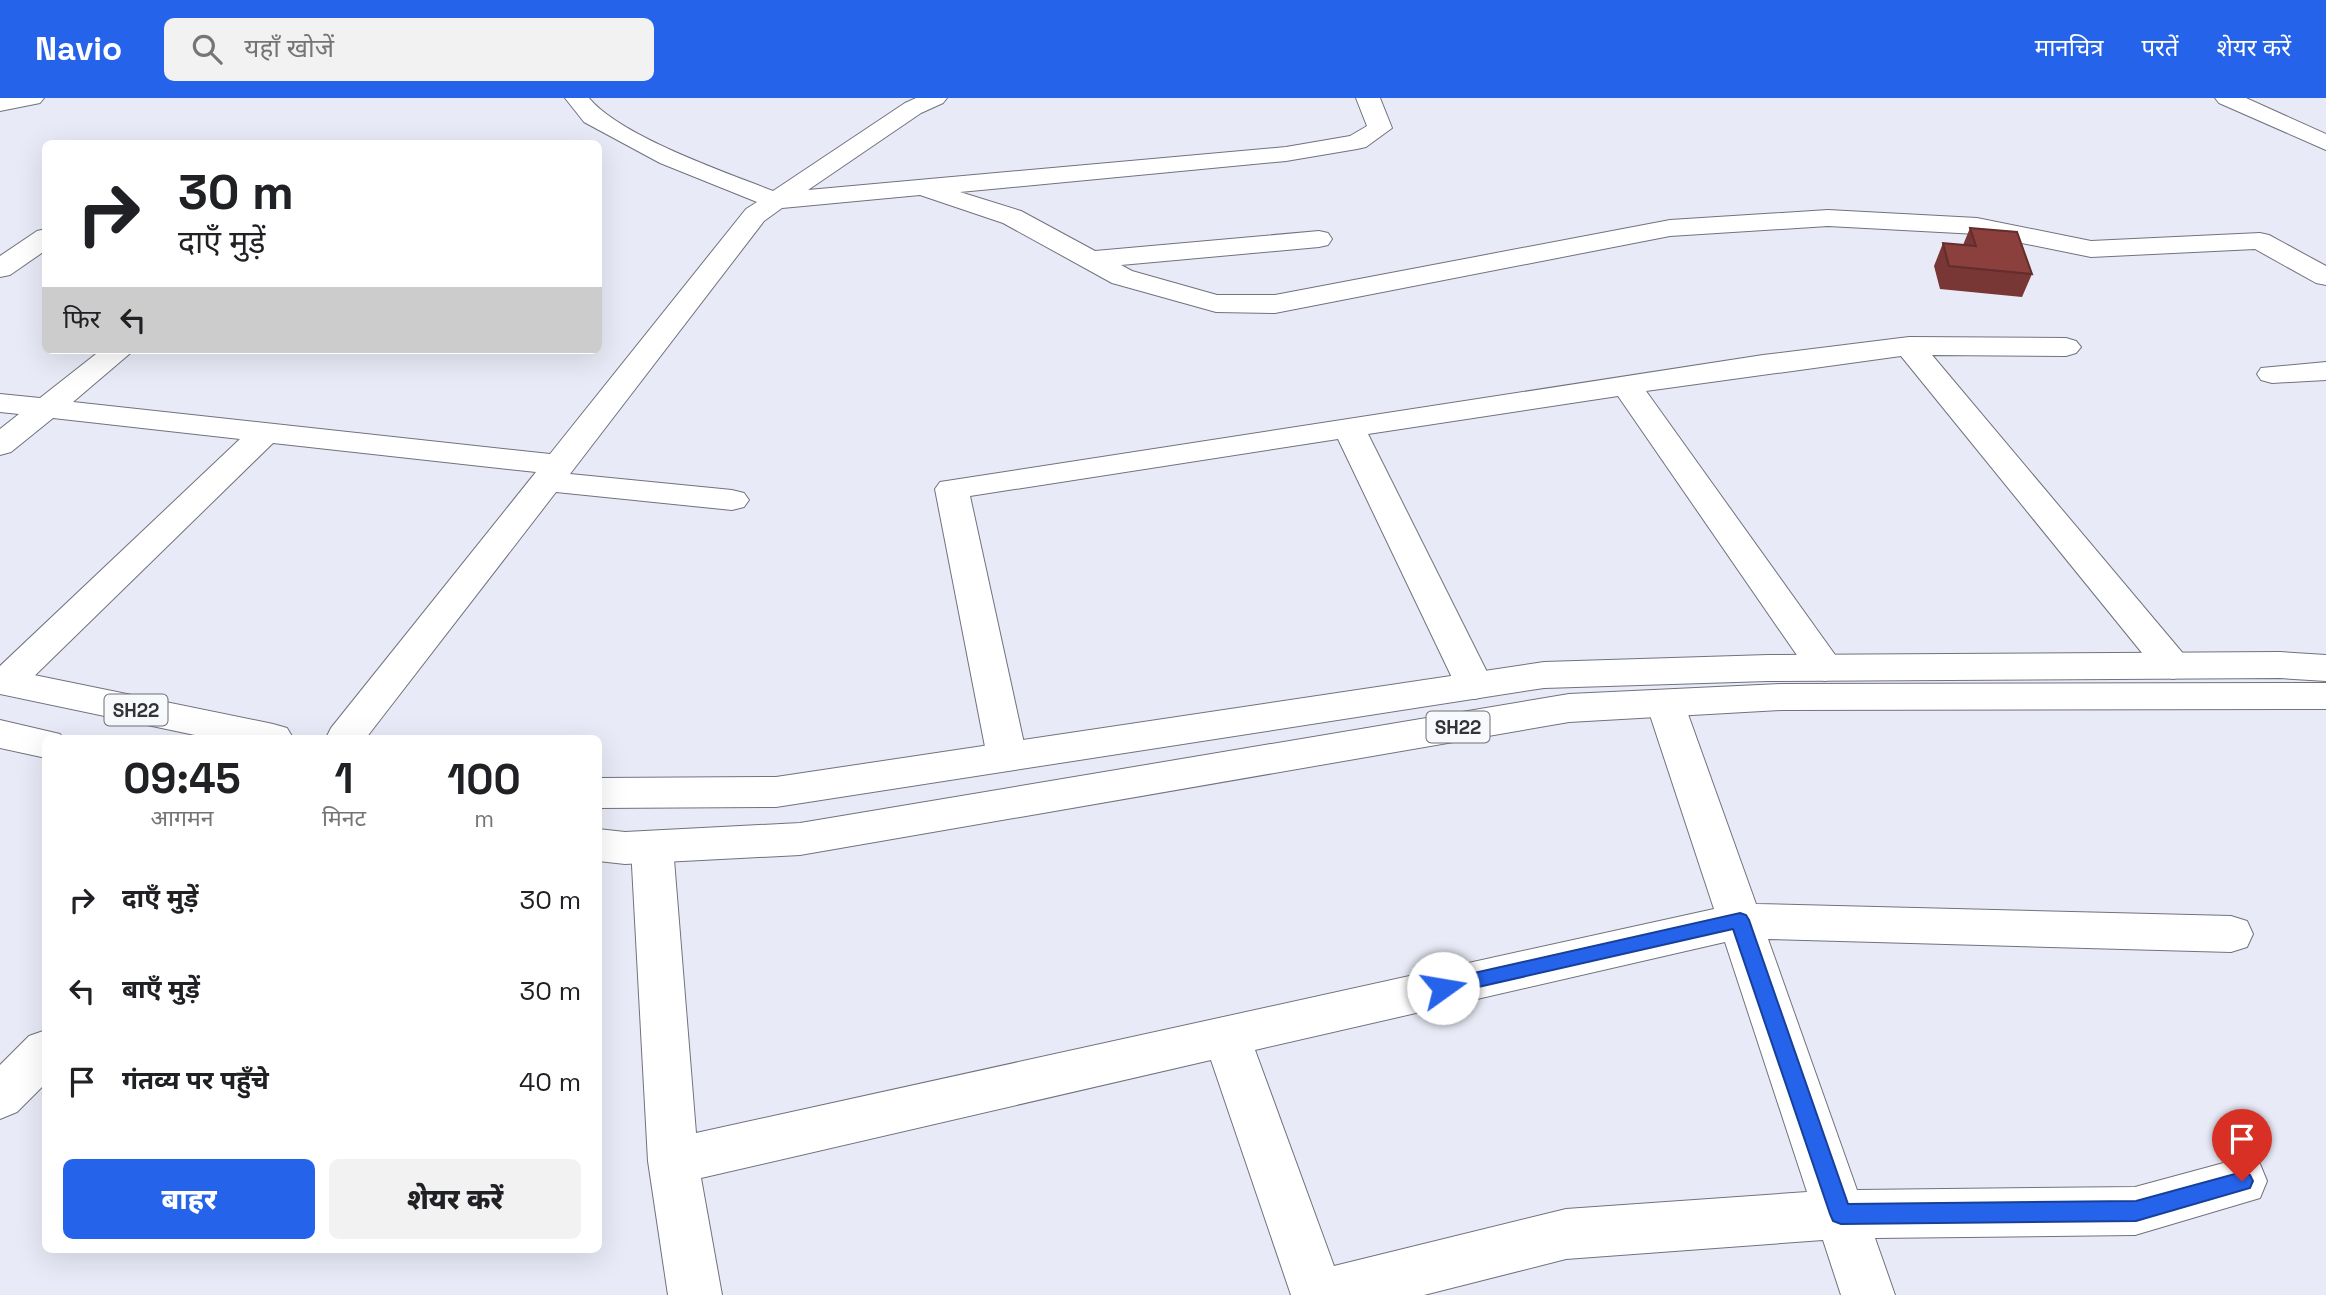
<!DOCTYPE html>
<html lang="hi">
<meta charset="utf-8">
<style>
:root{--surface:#fff;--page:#f2f2f2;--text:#202124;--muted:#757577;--accent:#2563eb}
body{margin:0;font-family:"Space Grotesk","Noto Sans Devanagari",sans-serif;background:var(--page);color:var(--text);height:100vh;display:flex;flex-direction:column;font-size:26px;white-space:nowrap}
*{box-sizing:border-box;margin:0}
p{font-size:23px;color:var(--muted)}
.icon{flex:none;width:38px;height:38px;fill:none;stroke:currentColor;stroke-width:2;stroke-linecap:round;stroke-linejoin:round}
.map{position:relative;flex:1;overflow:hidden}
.drawer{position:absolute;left:42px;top:637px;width:560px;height:518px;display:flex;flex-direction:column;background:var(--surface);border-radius:10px;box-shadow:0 7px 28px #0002}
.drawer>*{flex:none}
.hud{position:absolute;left:42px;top:42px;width:560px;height:214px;border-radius:10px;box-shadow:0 7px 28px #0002;background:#fff;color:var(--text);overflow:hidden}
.pin{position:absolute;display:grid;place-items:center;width:60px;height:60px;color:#fff;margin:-72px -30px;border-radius:50% 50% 50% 0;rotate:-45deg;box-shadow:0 0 7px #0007}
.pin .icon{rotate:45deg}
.me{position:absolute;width:77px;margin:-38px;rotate:77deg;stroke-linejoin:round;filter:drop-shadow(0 0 5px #0008)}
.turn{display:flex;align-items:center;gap:24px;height:147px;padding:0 21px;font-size:32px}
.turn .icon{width:91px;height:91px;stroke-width:2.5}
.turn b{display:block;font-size:49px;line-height:60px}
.then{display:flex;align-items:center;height:66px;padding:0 21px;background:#0003;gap:14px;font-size:26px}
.eta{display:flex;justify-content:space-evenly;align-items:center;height:119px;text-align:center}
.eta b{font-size:42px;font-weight:800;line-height:49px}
.action{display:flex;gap:14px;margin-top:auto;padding:14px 21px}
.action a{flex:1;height:80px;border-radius:10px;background:var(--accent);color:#fff;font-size:28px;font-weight:800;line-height:80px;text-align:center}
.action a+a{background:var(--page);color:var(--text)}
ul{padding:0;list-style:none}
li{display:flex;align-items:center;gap:21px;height:91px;padding:0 21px}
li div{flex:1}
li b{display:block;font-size:26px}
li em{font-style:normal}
header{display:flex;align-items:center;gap:42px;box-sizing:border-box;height:98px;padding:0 35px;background:var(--accent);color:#fff}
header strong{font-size:33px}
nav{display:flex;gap:38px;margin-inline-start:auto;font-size:24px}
.search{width:490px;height:63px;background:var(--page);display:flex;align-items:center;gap:18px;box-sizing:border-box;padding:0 24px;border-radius:10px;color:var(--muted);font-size:26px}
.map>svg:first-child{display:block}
</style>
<header>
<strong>Navio</strong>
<div class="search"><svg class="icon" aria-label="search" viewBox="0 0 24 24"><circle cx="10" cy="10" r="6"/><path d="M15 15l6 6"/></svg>यहाँ खोजें</div>
<nav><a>मानचित्र</a><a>परतें</a><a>शेयर करें</a></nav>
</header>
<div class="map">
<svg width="2326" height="1197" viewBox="0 0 2326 1197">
<rect width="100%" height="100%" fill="#e8ebf7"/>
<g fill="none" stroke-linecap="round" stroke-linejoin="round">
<defs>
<g id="minor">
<polygon points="0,0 44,0 40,5 0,13"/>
<path d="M565,0h24c31,38 136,74 184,93l132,-88 11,-5h31l-4,5 -22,10 -113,77 478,-43 64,-11 17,-10 -11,-28h24l12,30 -26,19 -9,2 -71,12 -326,31 61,19 74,40 224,-20 9,2 4,6 -4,6 -9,2 -198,18 11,6 85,24h58l395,-75 158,-10 149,8 114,23 169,-8 9,2 57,31v19l-10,-2 -61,-34 -164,8 -114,-23 -149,-8 -158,10 -395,77 -59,-1 -104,-29 -109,-60 -83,-28 -138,13 -18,13 -194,253 162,16 12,3 5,7 -5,7 -12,3 -176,-18 -190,246h-40l5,-10 205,-256 -263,-29 -254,248 -13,4 -6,-2v-27l240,-227 -187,-21 -42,34 -11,3v-26l19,-15 -19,-2v-18l40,4 61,-48h33l-61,52 477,52 196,-245 11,-7 -97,-39 -76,-41z"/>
<polygon points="2215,0 2246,0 2326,36 2326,52 2219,5"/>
<polygon points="46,131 46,152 10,177 0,179 0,158 37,133"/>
<polygon points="1909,239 2066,240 2076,243 2081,249 2076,255 2066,258 1932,257 2186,559 2192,568 2186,577 2173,581 2160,577 1901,258 1646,293 1838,561 1844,570 1838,579 1825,583 1812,579 1618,298 1368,336 1494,588 1489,597 1475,601 1461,597 1456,588 1338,341 970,398 1027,659 1021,669 1007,673 993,669 987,659 935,391 940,384 1763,257"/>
<polygon points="2326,264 2326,282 2272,285 2261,282 2257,276 2261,270"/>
<path d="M1665,592l14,3 5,10 72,201 475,12 16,5 6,13 -6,13 -16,5 -463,-13 89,251 278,-3 107,-29 18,6 7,17 -7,17 -125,37 -260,3 20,57h-54l-18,-55 -257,19 -142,36h-133l-80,-235 -510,118 21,117h-54l-20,-134 -17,-314 6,-11 15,-5 15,5 6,11 23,286 1018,-224 -68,-206 5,-10zM1725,844l82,250 -241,17 -232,57 -79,-216z"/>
<polygon points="46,932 46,985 17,1014 0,1021 0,967 29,938"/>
</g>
<g id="primary">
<polygon points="2280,554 2326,557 2326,583 2280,580 1768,583 1544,590 776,709 598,710 598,680 776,679 1544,564 1768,557"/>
<polygon points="0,570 273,626 287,630 293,640 209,640 0,596"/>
<polygon points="2326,585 2326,611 1782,612 1569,624 800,757 625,766 598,763 598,731 625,734 800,725 1569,596 1782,586"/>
<polygon points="0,622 60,636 63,640 46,640 46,660 0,650"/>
</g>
</defs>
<use href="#minor" stroke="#70727d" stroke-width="2"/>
<use href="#primary" stroke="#70727d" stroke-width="2"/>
<use href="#minor" fill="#fff" fill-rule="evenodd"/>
<use href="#primary" fill="#fff" fill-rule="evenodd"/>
</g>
<polygon fill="#783734" points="1970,130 2032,176 2022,199 1940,191 1934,168 1943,145 1963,147"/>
<polygon fill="#8c403d" stroke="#622d2b" stroke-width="2" points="1970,130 2017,134 2032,176 1949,168 1943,145 1976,148"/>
<polygon fill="#2563eb" stroke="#184099" stroke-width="2" points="1740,815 1746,817 1749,822 1848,1106 2136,1103 2242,1074 2250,1077 2253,1083 2250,1090 2136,1123 1841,1126 1833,1123 1830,1116 1733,831 1443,897 1436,895 1433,890 1436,884 1443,882"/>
<g text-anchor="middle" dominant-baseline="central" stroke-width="7" stroke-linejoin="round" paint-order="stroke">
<g fill="#f7f9fd" stroke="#6e6f73" stroke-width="2">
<rect x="104.5" y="596.5" width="63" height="31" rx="5"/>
<rect x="1426.5" y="613.5" width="63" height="31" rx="5"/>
</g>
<g font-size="19" font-weight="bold" fill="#333438">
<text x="136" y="612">SH22</text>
<text x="1458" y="629">SH22</text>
</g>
</g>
</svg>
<div class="pin" style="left:2242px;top:1083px;background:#d93025"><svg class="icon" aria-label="arrive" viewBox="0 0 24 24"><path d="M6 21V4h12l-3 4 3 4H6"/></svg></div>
<svg class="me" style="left:1443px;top:890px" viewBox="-20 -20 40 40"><circle r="19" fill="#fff"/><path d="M0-13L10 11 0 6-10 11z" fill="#2563eb"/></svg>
<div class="hud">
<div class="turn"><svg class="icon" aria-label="right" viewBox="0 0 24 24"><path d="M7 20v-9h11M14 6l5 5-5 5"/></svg><div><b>30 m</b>दाएँ मुड़ें</div></div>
<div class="then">फिर<svg class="icon" aria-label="left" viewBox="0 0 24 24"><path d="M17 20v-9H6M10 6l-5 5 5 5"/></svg></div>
</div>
<section class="drawer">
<div class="eta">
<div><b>09:45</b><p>आगमन</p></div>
<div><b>1</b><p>मिनट</p></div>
<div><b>100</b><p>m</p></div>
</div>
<ul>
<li><svg class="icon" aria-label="right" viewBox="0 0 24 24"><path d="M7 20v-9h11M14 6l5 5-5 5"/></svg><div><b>दाएँ मुड़ें</b></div><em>30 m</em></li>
<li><svg class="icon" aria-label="left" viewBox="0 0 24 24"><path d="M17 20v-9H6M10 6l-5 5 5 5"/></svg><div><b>बाएँ मुड़ें</b></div><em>30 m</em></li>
<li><svg class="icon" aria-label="arrive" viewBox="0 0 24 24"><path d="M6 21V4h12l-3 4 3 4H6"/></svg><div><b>गंतव्य पर पहुँचे</b></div><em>40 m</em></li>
</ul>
<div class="action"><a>बाहर</a><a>शेयर करें</a></div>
</section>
</div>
